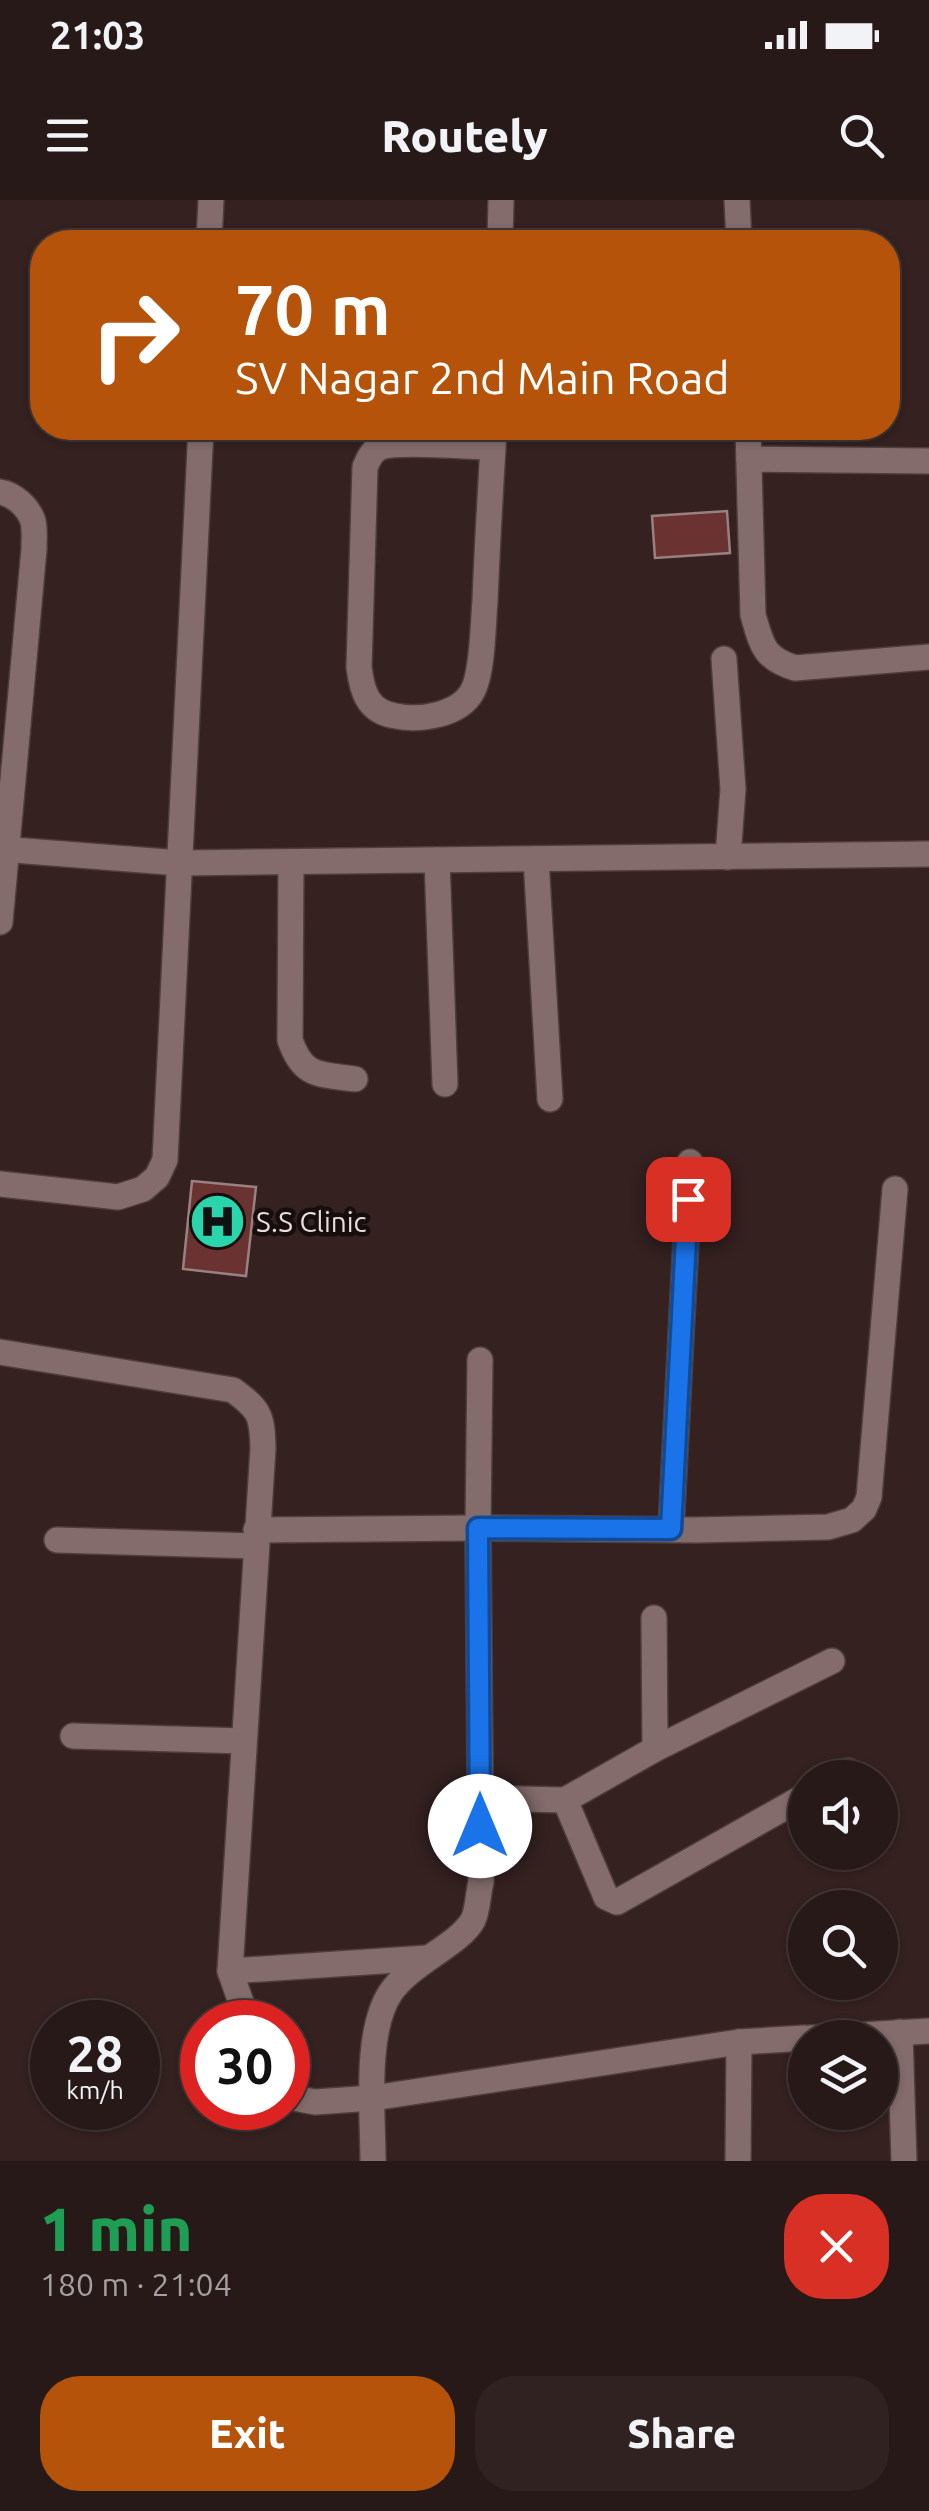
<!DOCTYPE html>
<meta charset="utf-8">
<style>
:root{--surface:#271918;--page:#2f2221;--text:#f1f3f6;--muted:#a4a0a2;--line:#433837;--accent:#b45309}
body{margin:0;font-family:Ubuntu,sans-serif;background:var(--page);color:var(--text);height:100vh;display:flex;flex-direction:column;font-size:38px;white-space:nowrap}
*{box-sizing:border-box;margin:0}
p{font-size:32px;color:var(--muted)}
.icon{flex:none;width:55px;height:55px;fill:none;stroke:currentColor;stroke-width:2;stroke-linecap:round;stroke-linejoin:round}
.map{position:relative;height:1961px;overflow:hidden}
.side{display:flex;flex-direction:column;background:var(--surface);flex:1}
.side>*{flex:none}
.banner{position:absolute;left:30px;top:30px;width:870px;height:210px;border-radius:40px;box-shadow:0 2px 8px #0004,0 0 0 2px var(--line);background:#b45309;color:#fff;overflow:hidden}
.controls{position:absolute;left:788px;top:1560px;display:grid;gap:20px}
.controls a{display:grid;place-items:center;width:110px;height:110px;border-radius:50%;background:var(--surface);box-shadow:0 2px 8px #0004,0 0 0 2px var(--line);font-size:50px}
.speed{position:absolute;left:30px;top:1800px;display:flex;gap:20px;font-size:50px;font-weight:700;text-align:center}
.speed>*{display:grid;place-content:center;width:130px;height:130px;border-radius:50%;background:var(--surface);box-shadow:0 2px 8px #0004,0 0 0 2px var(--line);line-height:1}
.speed small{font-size:25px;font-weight:400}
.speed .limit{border:15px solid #d22;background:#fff;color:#111}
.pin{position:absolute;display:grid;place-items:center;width:85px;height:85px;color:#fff;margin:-42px;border-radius:20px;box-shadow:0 5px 15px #0006}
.me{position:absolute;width:110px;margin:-55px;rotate:0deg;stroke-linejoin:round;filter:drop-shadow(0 0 8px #0008)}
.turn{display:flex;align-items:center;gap:35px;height:210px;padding:0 40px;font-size:45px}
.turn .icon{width:130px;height:130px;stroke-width:2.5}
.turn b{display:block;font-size:70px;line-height:85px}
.round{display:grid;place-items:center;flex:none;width:105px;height:105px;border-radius:40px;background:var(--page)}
.summary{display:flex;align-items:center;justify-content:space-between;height:170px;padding:0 40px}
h1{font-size:60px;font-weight:800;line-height:75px;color:#1e9e55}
.button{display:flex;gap:20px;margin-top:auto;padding:20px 40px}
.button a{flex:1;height:115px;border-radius:40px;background:var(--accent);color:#fff;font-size:40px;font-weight:800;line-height:115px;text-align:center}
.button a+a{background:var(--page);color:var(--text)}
.status{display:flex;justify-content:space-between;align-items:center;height:70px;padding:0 50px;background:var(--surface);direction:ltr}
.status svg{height:28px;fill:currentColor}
header{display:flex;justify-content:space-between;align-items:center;height:130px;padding:0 40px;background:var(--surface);font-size:45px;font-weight:800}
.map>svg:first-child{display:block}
</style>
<div class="status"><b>21:03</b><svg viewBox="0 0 49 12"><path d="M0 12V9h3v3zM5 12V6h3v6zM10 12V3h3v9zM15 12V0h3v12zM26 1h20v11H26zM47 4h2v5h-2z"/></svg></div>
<header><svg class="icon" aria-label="menu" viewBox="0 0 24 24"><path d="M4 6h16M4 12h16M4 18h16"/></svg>Routely<svg class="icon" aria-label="search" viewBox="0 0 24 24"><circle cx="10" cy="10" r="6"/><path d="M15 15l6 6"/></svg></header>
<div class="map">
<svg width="929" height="1961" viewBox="0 0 929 1961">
<rect width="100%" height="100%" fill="#342120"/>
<g fill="#6b3232" stroke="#998180" stroke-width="2.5">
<polygon points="727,311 730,353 655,358 652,316"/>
<polygon points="192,981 256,987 246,1076 183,1069"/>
</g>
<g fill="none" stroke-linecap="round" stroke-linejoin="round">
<defs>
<g id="minor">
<polyline points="737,0 739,42"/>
<polyline points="209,42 211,0"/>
<polyline points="500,42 501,0"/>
<path d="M748,228l5,187c9,30 10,43 42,53l134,-11"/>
<path d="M493,247c-23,0 -98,-7 -114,1 -8,4 -11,12 -14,19l-6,200c3,25 9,45 37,49 24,5 63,-1 76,-24 11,-18 11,-70 13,-91 2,-51 5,-103 8,-154l1,-19"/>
<polyline points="749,259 929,261"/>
<path d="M0,292c14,2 28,15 33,29 2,8 1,20 1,28l-34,373"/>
<polyline points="724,459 733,589 728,657"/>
<polyline points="0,649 180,663 929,654"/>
<polyline points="536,659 550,899"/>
<polyline points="437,660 445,884"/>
<path d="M291,662l-1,178c13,38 30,34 65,39"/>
<polyline points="0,984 118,997 143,989 157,977 165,960 201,228"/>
<path d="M0,1152l233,38c27,20 29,25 30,58l-33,523 18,51"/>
<polyline points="671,1329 690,962"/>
<polyline points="256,1330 478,1328 696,1330 828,1327 852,1320 864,1309 869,1297 895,989"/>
<polyline points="57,1340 255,1346"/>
<polyline points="654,1418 655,1549"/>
<polyline points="73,1536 244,1541"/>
<polyline points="837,1578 848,1571"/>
<polyline points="480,1598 565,1600 655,1549 832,1461"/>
<polyline points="565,1600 606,1697 617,1702 805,1596"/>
<polyline points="230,1771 427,1758"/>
<polyline points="900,1832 904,1961"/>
<polyline points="810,1838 929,1831"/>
<polyline points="288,1897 315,1902 373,1898 739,1842 805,1838"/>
<path d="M373,1961c0,-47 -9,-130 18,-169 19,-28 69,-48 82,-72 5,-10 5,-27 8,-38l-3,-354 2,-168"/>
<polyline points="738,1961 739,1842"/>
</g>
</defs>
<use href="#minor" stroke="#4d3d3c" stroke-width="28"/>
<use href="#minor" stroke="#836c6b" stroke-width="25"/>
</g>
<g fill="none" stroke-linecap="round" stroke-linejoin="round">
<defs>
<polyline id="route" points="480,1626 478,1328 671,1329 688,999"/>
</defs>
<use href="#route" stroke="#114b97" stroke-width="25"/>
<use href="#route" stroke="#1a73e8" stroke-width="18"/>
</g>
<defs>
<symbol id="hospital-disc" viewBox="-11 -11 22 22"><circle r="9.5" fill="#2bd5ac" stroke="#160d0d"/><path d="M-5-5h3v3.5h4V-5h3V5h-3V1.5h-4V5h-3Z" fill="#111"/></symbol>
</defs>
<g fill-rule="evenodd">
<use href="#hospital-disc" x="186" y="990" width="63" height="63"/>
</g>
<g text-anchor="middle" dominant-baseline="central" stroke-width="9" stroke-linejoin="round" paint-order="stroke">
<g font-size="28" fill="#eadddc" stroke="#160d0d" text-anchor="start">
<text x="256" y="1021">S.S Clinic</text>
</g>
</g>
</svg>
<div class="controls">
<a><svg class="icon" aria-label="sound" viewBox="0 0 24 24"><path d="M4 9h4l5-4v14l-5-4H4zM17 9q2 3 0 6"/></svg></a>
<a><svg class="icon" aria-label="search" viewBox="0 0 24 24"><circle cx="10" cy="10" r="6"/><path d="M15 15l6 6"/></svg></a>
<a><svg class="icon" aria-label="layers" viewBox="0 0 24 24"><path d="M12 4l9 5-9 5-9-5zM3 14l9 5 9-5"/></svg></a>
</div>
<div class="speed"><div>28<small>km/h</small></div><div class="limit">30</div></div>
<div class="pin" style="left:688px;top:999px;background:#d93025"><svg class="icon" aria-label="arrive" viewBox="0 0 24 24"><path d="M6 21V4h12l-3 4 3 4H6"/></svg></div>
<svg class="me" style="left:480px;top:1626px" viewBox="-20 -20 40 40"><circle r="19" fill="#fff"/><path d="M0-13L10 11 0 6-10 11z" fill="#1a73e8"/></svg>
<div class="banner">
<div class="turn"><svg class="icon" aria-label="right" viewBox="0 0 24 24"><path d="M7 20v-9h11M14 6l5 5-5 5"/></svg><div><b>70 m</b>SV Nagar 2nd Main Road</div></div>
</div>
</div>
<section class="side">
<div class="summary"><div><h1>1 min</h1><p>180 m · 21:04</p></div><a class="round" style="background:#d93025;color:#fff"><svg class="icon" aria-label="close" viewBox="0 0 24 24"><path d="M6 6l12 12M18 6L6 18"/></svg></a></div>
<div class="button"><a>Exit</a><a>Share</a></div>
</section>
